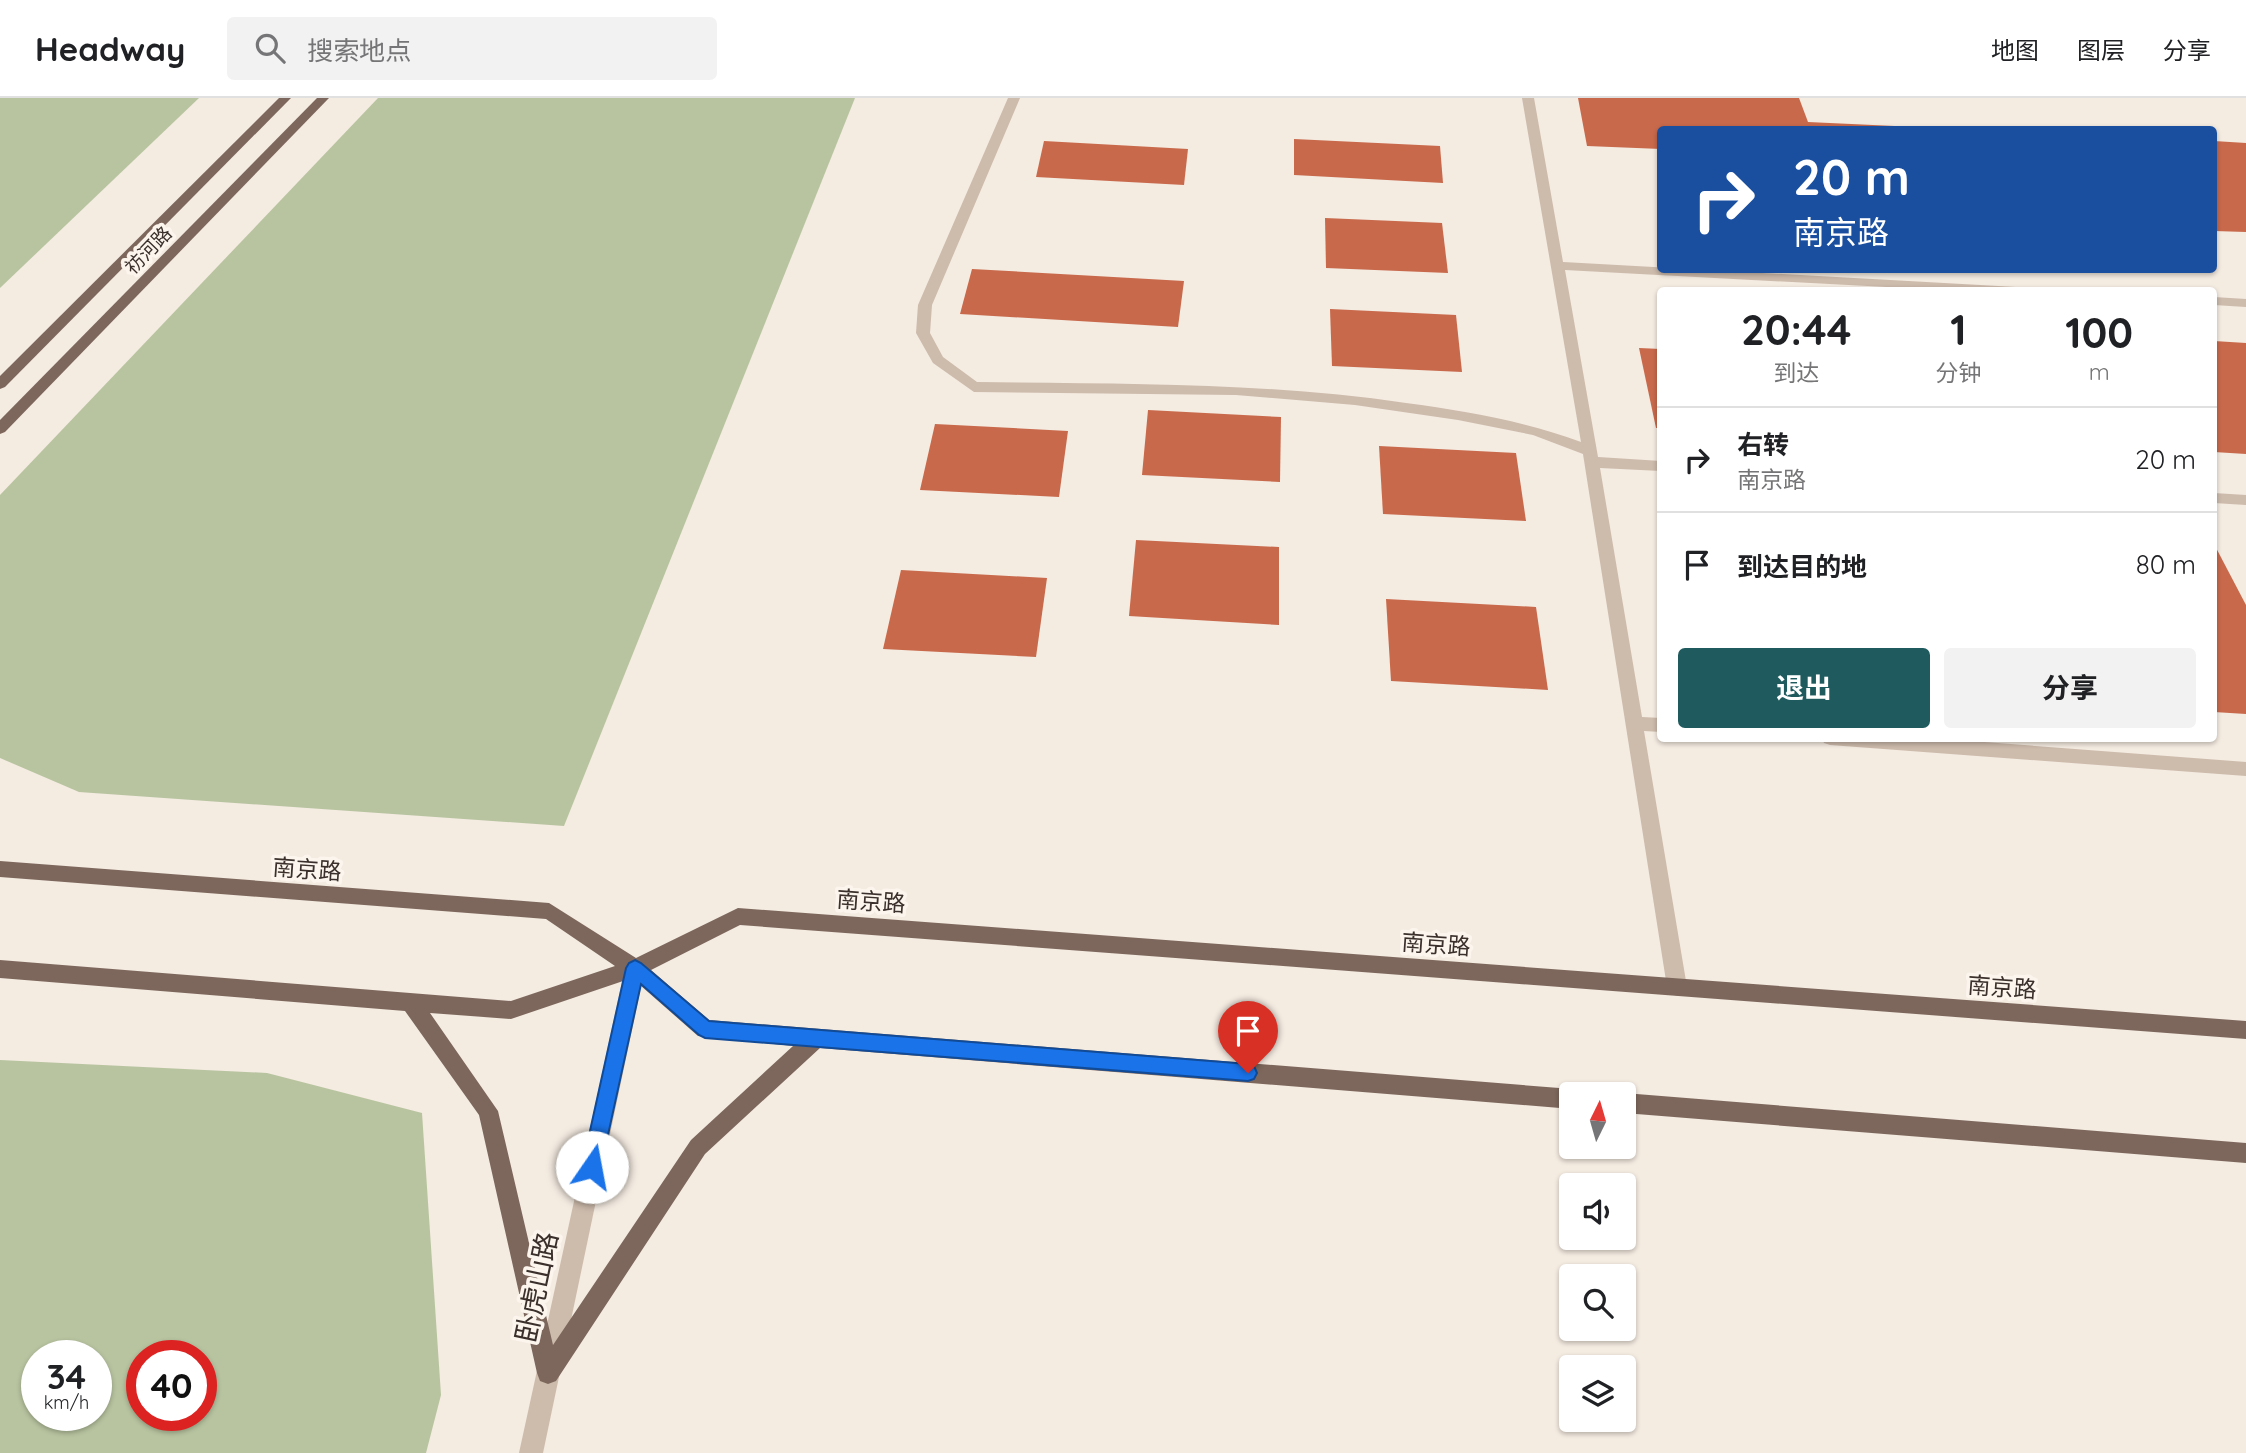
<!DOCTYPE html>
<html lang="zh">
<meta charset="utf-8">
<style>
:root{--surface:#fff;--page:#f2f2f2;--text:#202124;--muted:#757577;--line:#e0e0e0;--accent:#1f5a5e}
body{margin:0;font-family:Quicksand,"Noto Sans SC",sans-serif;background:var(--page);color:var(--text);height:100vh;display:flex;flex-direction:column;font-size:26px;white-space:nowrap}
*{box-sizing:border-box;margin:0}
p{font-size:23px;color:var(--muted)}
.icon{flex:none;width:38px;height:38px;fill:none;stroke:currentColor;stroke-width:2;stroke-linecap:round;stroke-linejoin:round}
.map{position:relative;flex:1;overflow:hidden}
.panel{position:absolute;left:1657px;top:189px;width:560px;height:455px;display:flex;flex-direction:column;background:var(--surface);border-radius:7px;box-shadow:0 2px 5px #0004}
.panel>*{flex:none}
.guide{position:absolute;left:1657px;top:28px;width:560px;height:147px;border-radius:7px;box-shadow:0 2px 5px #0004;background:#1a4fa0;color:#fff;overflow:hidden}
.needle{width:46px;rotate:5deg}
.tools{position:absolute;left:1559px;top:984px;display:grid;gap:14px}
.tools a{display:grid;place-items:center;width:77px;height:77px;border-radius:7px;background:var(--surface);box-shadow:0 2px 5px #0004;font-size:35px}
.speed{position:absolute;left:21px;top:1242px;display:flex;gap:14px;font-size:35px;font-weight:700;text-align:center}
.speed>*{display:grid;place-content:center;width:91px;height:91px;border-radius:50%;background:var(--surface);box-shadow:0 2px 5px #0004;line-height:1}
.speed small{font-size:18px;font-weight:400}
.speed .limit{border:10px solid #d22;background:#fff;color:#111}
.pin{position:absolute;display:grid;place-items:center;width:60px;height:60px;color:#fff;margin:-72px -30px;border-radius:50% 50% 50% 0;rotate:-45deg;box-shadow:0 0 7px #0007}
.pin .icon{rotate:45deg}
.me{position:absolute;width:77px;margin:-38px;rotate:12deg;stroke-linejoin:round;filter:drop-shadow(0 0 5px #0008)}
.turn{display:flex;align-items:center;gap:24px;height:147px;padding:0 21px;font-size:32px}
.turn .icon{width:91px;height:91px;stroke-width:2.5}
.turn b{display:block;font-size:49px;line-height:60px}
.eta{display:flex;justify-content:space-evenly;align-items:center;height:119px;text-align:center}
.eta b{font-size:42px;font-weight:700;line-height:49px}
.button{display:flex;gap:14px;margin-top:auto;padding:14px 21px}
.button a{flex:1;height:80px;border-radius:7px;background:var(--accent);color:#fff;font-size:28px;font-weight:700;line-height:80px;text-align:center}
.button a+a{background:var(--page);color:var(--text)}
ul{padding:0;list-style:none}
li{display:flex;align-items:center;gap:21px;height:105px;padding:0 21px;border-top:2px solid var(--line)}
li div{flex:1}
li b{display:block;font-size:26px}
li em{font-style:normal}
header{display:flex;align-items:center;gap:42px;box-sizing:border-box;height:98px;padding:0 35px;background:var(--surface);border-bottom:2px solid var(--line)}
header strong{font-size:33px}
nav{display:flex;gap:38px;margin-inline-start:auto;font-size:24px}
.search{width:490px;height:63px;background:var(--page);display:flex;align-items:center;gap:18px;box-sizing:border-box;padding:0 24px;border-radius:7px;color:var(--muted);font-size:26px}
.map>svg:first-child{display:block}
</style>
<header>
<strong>Headway</strong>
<div class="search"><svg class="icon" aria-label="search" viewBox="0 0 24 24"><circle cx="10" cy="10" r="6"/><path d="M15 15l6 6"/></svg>搜索地点</div>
<nav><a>地图</a><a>图层</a><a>分享</a></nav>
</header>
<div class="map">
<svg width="2246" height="1355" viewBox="0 0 2246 1355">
<rect width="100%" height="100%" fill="#f4ebe1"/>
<g fill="#b8c4a0" fill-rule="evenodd">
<polygon points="0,0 199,0 0,190"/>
<polygon points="378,0 855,0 564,728 79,694 0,660 0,397"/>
<path d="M0,962l267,13 155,40 19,282 -15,58h-426zM37,1258h59v60h-59zM142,1258h59v60h-59z"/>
</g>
<g fill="#c8694b">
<polygon points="1578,0 1799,0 1808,24 1916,29 1916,32 1661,32 1661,51 1587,48"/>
<polygon points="1294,41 1440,48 1443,85 1294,77"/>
<polygon points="1044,43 1188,51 1184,87 1036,79"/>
<polygon points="2214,43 2246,45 2246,134 2214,133"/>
<polygon points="1325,120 1442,125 1448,175 1326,170"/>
<polygon points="972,171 1184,183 1178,229 960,216"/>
<polygon points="1330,211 1456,217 1462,274 1332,268"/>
<polygon points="2214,243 2246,245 2246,356 2214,354"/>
<polygon points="1639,250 1661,251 1661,330 1656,330"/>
<polygon points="1148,312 1281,319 1280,384 1142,377"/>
<polygon points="935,326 1068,333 1059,399 920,392"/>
<polygon points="1379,348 1516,355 1526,423 1383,416"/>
<polygon points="1136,442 1279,449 1279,527 1129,518"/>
<polygon points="2214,446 2246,507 2246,616 2214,614"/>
<polygon points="901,472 1047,480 1036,559 883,551"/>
<polygon points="1386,501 1536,509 1548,592 1391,583"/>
</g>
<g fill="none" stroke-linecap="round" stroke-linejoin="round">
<g fill="#cdbbac" fill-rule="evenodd">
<path d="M1008,0h12l-88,207 -2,28 13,24 34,25c144,2 287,0 429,21 60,8 118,18 175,39l-59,-344h12l29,164 453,25 1,3h-74l-378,-20 33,187 63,4v10l-61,-3 42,249 19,1v14l-17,-1 43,256 -3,6 -7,3 -7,-3 -3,-6 -84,-533 -50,-19 -75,-15 -103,-15 -119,-10 -262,-3 -41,-29 -17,-30 2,-28z"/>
<polygon points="2214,199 2246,201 2246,209 2214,207"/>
<polygon points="2214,395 2246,397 2246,407 2214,405"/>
<polygon points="1822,640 1932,640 2246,664 2246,678 1830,647 1824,645"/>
</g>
<polygon fill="#cdbbac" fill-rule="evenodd" points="635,861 642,864 645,870 543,1355 519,1355 625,870 628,864"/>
<g fill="#7d675c" fill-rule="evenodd">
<polygon points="279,0 291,0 5,289 0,291 0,278"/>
<polygon points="317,0 329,0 5,334 0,336 0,322"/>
<path d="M0,763l549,42 87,55 102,-50 1508,113v18l-1506,-114 -89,45 58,50 863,69 8,5h-8v15l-752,-61 -115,106 -149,227 -8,3 -8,-3 -3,-8 -58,-258 -74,-104 -405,-33v-18l511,41 104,-35 -69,-47 -546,-42zM632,880l66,58 95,10 -102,94 -138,205 -55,-234 -68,-98 81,6z"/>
<polygon points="1624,995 2246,1045 2246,1065 1624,1015"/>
</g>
</g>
<polygon fill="#1a73e8" stroke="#114b97" stroke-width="2" points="635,862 641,865 709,923 1248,966 1254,968 1257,975 1254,981 1248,983 705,940 699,937 641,886 601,1069 598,1075 592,1078 585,1075 582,1069 626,870 629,865"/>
<g text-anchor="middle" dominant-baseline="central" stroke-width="7" stroke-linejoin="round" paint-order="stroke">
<g font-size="19" fill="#3b302b" stroke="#fbf5ee">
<text transform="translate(148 152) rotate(-46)">祊河路</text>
</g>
<g font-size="23" fill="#3b302b" stroke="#fbf5ee">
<text transform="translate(307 771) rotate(4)">南京路</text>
<text transform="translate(871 803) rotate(4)">南京路</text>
<text transform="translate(1436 846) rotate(4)">南京路</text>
<text transform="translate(2002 889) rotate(4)">南京路</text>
</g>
<g font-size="28" fill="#3b302b" stroke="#fbf5ee">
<text transform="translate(536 1189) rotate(-78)">卧虎山路</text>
</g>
</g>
</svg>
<div class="tools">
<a><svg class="needle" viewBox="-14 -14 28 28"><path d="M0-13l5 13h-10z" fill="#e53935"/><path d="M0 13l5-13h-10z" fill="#757577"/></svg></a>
<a><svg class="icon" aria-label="sound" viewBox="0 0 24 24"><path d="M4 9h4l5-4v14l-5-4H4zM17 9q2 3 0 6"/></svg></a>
<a><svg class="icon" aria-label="search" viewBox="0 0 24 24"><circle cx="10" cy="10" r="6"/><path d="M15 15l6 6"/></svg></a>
<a><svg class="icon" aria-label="layers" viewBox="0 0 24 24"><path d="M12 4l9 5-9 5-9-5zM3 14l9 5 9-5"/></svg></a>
</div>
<div class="speed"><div>34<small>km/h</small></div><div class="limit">40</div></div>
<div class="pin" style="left:1248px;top:975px;background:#d93025"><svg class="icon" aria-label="arrive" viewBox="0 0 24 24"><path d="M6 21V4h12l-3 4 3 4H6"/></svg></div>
<svg class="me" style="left:592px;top:1069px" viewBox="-20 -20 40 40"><circle r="19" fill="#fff"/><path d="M0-13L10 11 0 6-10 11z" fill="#1a73e8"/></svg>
<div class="guide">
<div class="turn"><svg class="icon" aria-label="right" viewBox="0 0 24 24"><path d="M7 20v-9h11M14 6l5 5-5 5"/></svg><div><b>20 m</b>南京路</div></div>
</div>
<section class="panel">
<div class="eta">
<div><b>20:44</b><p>到达</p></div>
<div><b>1</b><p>分钟</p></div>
<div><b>100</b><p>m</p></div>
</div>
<ul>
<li><svg class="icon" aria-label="right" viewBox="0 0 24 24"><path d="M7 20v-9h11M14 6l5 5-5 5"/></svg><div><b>右转</b><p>南京路</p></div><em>20 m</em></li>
<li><svg class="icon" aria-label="arrive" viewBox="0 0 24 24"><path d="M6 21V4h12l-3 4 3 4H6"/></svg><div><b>到达目的地</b></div><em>80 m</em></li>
</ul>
<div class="button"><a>退出</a><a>分享</a></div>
</section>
</div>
